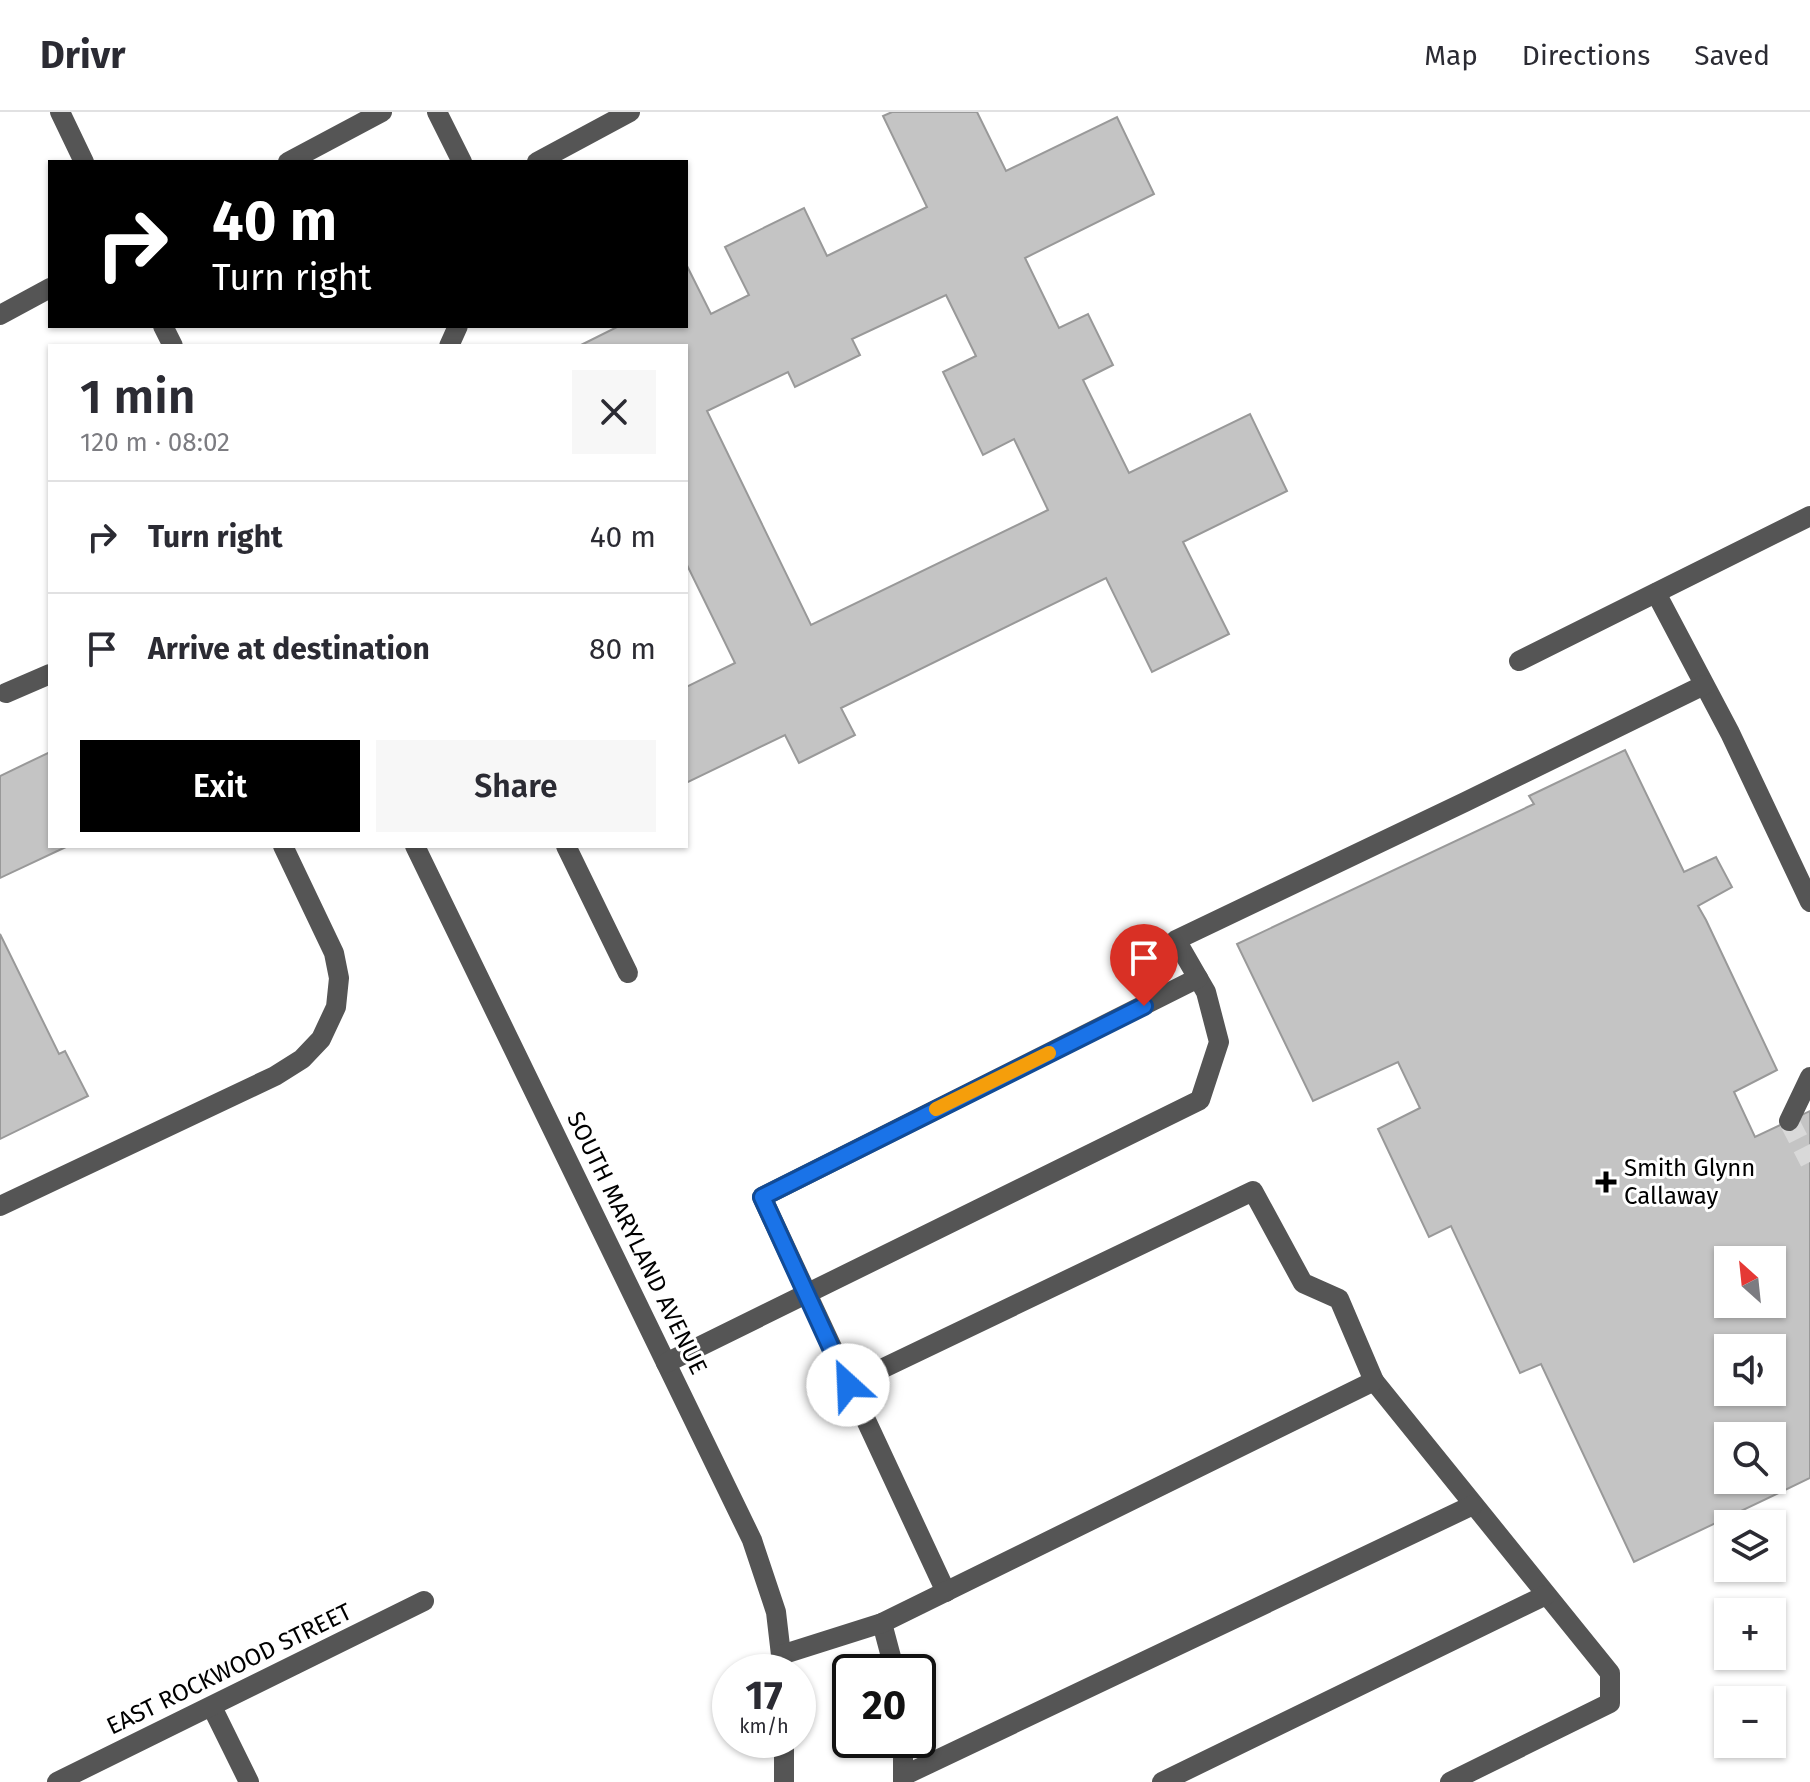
<!DOCTYPE html>
<meta charset="utf-8">
<style>
:root{--surface:#fff;--page:#f7f7f7;--text:#2b2b33;--muted:#7c7c81;--line:#e1e1e2;--accent:#000}
body{margin:0;font-family:"Fira Sans",sans-serif;background:var(--page);color:var(--text);height:100vh;display:flex;flex-direction:column;font-size:30px;white-space:nowrap}
*{box-sizing:border-box;margin:0}
p{font-size:26px;color:var(--muted)}
.icon{flex:none;width:44px;height:44px;fill:none;stroke:currentColor;stroke-width:2;stroke-linecap:round;stroke-linejoin:round}
.map{position:relative;flex:1;overflow:hidden}
.details{position:absolute;left:48px;top:232px;width:640px;height:504px;display:flex;flex-direction:column;background:var(--surface);border-radius:0px;box-shadow:0 2px 6px #0004}
.details>*{flex:none}
.hud{position:absolute;left:48px;top:48px;width:640px;height:168px;border-radius:0px;box-shadow:0 2px 6px #0004;background:#000;color:#fff;overflow:hidden}
.needle{width:52px;rotate:333deg}
.tools{position:absolute;left:1714px;top:1134px;display:grid;gap:16px}
.tools a{display:grid;place-items:center;width:72px;height:72px;border-radius:0px;background:var(--surface);box-shadow:0 2px 6px #0004;font-size:40px}
.speed{position:absolute;left:712px;top:1542px;display:flex;gap:16px;font-size:40px;font-weight:700;text-align:center}
.speed>*{display:grid;place-content:center;width:104px;height:104px;border-radius:50%;background:var(--surface);box-shadow:0 2px 6px #0004;line-height:1}
.speed small{font-size:20px;font-weight:400}
.speed .limit{border:4px solid #111;border-radius:12px;background:#fff;color:#111}
.pin{position:absolute;display:grid;place-items:center;width:68px;height:68px;color:#fff;margin:-82px -34px;border-radius:50% 50% 50% 0;rotate:-45deg;box-shadow:0 0 8px #0007}
.pin .icon{rotate:45deg}
.me{position:absolute;width:88px;margin:-44px;rotate:335deg;stroke-linejoin:round;filter:drop-shadow(0 0 6px #0008)}
.turn{display:flex;align-items:center;gap:28px;height:168px;padding:0 32px;font-size:36px}
.turn .icon{width:104px;height:104px;stroke-width:2.5}
.turn b{display:block;font-size:56px;line-height:68px}
.round{display:grid;place-items:center;flex:none;width:84px;height:84px;border-radius:0px;background:var(--page)}
.headline{display:flex;align-items:center;justify-content:space-between;height:136px;padding:0 32px}
h1{font-size:48px;font-weight:600;line-height:60px}
.cta{display:flex;gap:16px;margin-top:auto;padding:16px 32px}
.cta a{flex:1;height:92px;border-radius:0px;background:var(--accent);color:#fff;font-size:32px;font-weight:600;line-height:92px;text-align:center}
.cta a+a{background:var(--page);color:var(--text)}
ul{padding:0;list-style:none}
li{display:flex;align-items:center;gap:24px;height:112px;padding:0 32px;border-top:2px solid var(--line)}
li div{flex:1}
li b{display:block;font-size:30px}
li em{font-style:normal}
header{display:flex;align-items:center;gap:48px;box-sizing:border-box;height:112px;padding:0 40px;background:var(--surface);border-bottom:2px solid var(--line)}
header strong{font-size:38px}
nav{display:flex;gap:44px;margin-inline-start:auto;font-size:28px}
.map>svg:first-child{display:block}
</style>
<header>
<strong>Drivr</strong>
<nav><a>Map</a><a>Directions</a><a>Saved</a></nav>
</header>
<div class="map">
<svg width="1810" height="1670" viewBox="0 0 1810 1670">
<rect width="100%" height="100%" fill="#fff"/>
<g fill="#c4c4c4" stroke="#999" stroke-width="2" fill-rule="evenodd">
<path d="M892,0h85l29,59 111,-54 37,77 -129,64 34,70 29,-14 25,51 -30,15 46,93 121,-59 37,77 -104,51 46,92 -77,38 -46,-94 -265,130 14,27 -56,28 -14,-28 -99,48v-96l49,-24 -49,-100v-217h-107l40,-20h67v-62l25,50 38,-19 -24,-48 79,-39 23,48 100,-49 -44,-91zM946,183l30,61 -33,16 40,83 31,-16 34,71 -237,115 -104,-214 81,-39 7,15 65,-32 -8,-16z"/>
<path d="M1625,638l59,122 32,-15 16,30 -34,19 8,14 71,150 -43,22 21,45 55,-26v367l-176,84 -93,-198 -21,9 -69,-147 -22,11 -51,-108 42,-21 -22,-46 -85,39 -76,-157 297,-140 -5,-8zM1728,1148h44v44h-44zM1728,1236h44v44h-44zM1728,1324h44v44h-44z"/>
<polygon points="50,640 50,734 68,734 0,766 0,664"/>
<polygon points="0,822 59,942 65,939 88,984 0,1027"/>
</g>
<g fill="none" stroke-linecap="round" stroke-linejoin="round">
<polyline stroke="#d9d9d9" stroke-width="20" stroke-dasharray="20 10" stroke-linecap="butt" points="1789,1009 1810,1050"/>
<g stroke="#555" stroke-width="20">
<polyline points="60,0 84,50"/>
<polyline points="437,0 462,50"/>
<polyline points="288,50 382,0"/>
<polyline points="537,50 630,0"/>
<polyline points="0,203 50,176"/>
<polyline points="163,214 173,234"/>
<polyline points="449,234 458,214"/>
<polyline points="1656,481 1730,621 1810,790"/>
<polyline points="1519,549 1810,404"/>
<polyline points="6,581 50,562"/>
<polyline points="415,734 752,1428 776,1500 783,1560"/>
<polyline points="566,734 628,861"/>
<polyline points="1789,1009 1810,965"/>
<polyline points="0,1094 275,964 302,947 321,927 336,895 339,866 334,841 283,734"/>
<polyline points="666,1251 1200,988 1219,930 1206,880 1176,828 1465,690 1704,573"/>
<polyline points="1374,1269 1610,1561 1610,1591 1450,1670"/>
<polyline points="946,1480 762,1085 1198,866"/>
<polyline points="882,1511 895,1560"/>
<polyline points="781,1543 882,1511 1374,1269 1339,1187 1303,1171 1253,1079 848,1273"/>
<polyline points="212,1595 249,1670"/>
<polyline points="903,1628 903,1670"/>
<polyline points="903,1664 1473,1393"/>
<polyline points="57,1670 424,1489"/>
<polyline points="784,1670 784,1628"/>
<polyline points="1162,1670 1546,1483"/>
</g>
</g>
<g fill="none" stroke-linecap="round" stroke-linejoin="round">
<defs>
<polyline id="route" points="848,1273 762,1085 1144,894"/>
</defs>
<use href="#route" stroke="#114b97" stroke-width="20"/>
<use href="#route" stroke="#1a73e8" stroke-width="14"/>
<polyline stroke="#f59e0b" stroke-width="14" points="936,997 1049,941"/>
</g>
<path fill="#000" stroke="#fff" stroke-width="3" d="M1602 1058h8v8h8v8h-8v8h-8v-8h-8v-8h8z"/>
<g text-anchor="middle" dominant-baseline="central" stroke-width="6" stroke-linejoin="round" paint-order="stroke">
<g font-size="24" fill="#000" stroke="#fff" text-anchor="start">
<text x="1624" y="1056">Smith Glynn<tspan x="1624" dy="28">Callaway</tspan></text>
</g>
<g font-size="24" fill="#000" stroke="#fff">
<text transform="translate(637 1131) rotate(64)">SOUTH MARYLAND AVENUE</text>
<text transform="translate(229 1557) rotate(-26)">EAST ROCKWOOD STREET</text>
</g>
</g>
</svg>
<div class="tools">
<a><svg class="needle" viewBox="-14 -14 28 28"><path d="M0-13l5 13h-10z" fill="#e53935"/><path d="M0 13l5-13h-10z" fill="#7c7c81"/></svg></a>
<a><svg class="icon" aria-label="sound" viewBox="0 0 24 24"><path d="M4 9h4l5-4v14l-5-4H4zM17 9q2 3 0 6"/></svg></a>
<a><svg class="icon" aria-label="search" viewBox="0 0 24 24"><circle cx="10" cy="10" r="6"/><path d="M15 15l6 6"/></svg></a>
<a><svg class="icon" aria-label="layers" viewBox="0 0 24 24"><path d="M12 4l9 5-9 5-9-5zM3 14l9 5 9-5"/></svg></a>
<a>+</a>
<a>−</a>
</div>
<div class="speed"><div>17<small>km/h</small></div><div class="limit">20</div></div>
<div class="pin" style="left:1144px;top:894px;background:#d93025"><svg class="icon" aria-label="arrive" viewBox="0 0 24 24"><path d="M6 21V4h12l-3 4 3 4H6"/></svg></div>
<svg class="me" style="left:848px;top:1273px" viewBox="-20 -20 40 40"><circle r="19" fill="#fff"/><path d="M0-13L10 11 0 6-10 11z" fill="#1a73e8"/></svg>
<div class="hud">
<div class="turn"><svg class="icon" aria-label="right" viewBox="0 0 24 24"><path d="M7 20v-9h11M14 6l5 5-5 5"/></svg><div><b>40 m</b>Turn right</div></div>
</div>
<section class="details">
<div class="headline"><div><h1>1 min</h1><p>120 m · 08:02</p></div><a class="round"><svg class="icon" aria-label="close" viewBox="0 0 24 24"><path d="M6 6l12 12M18 6L6 18"/></svg></a></div>
<ul>
<li><svg class="icon" aria-label="right" viewBox="0 0 24 24"><path d="M7 20v-9h11M14 6l5 5-5 5"/></svg><div><b>Turn right</b></div><em>40 m</em></li>
<li><svg class="icon" aria-label="arrive" viewBox="0 0 24 24"><path d="M6 21V4h12l-3 4 3 4H6"/></svg><div><b>Arrive at destination</b></div><em>80 m</em></li>
</ul>
<div class="cta"><a>Exit</a><a>Share</a></div>
</section>
</div>
